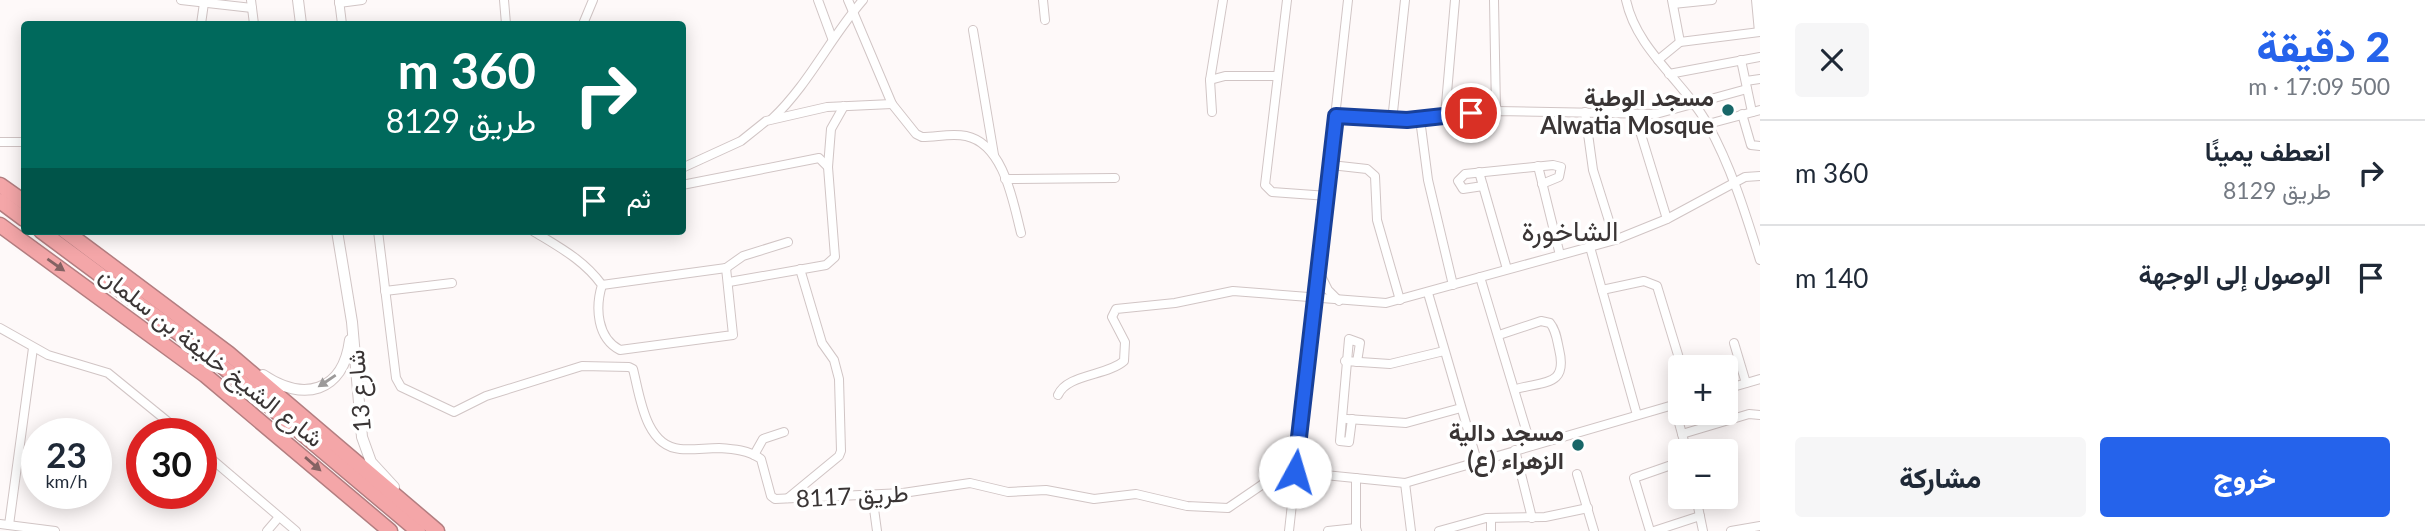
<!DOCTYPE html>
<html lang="ar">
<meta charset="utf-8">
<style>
:root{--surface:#fff;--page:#f6f6f7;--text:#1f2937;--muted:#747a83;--line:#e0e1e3;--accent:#2563eb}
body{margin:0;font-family:Lato,Vazirmatn,sans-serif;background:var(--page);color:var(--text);direction:rtl;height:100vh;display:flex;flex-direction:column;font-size:26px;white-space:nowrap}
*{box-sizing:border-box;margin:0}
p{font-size:23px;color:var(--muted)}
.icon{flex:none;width:38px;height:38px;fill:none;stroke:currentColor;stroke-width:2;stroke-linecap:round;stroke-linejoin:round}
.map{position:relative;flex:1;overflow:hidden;direction:ltr}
.side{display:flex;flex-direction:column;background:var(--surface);width:665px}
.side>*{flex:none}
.top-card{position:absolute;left:21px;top:21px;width:665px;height:214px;border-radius:7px;box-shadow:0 4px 18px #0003;direction:rtl;background:#00695c;color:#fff;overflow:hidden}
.buttons{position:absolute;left:1668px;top:355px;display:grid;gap:14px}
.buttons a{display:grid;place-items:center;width:70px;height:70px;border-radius:7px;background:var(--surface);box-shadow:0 4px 18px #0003;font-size:35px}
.speed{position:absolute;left:21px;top:418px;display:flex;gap:14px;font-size:35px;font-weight:700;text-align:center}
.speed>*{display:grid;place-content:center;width:91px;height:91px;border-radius:50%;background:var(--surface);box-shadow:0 4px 18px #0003;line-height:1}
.speed small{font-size:18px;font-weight:400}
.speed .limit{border:10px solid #d22;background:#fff;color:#111}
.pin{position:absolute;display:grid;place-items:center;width:60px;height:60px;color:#fff;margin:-30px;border:4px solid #fff;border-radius:50%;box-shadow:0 2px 7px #0007}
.me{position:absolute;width:77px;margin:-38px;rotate:6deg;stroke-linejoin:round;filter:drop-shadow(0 0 5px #0008)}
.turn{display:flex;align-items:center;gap:24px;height:147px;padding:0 35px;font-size:32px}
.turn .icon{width:91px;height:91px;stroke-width:2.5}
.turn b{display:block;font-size:49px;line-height:60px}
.then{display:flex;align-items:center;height:66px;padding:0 35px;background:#0003;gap:14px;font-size:26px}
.round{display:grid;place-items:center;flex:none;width:74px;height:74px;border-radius:7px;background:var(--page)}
.overview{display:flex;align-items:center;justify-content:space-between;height:119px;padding:0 35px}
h1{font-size:42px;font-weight:800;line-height:52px;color:var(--accent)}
.cta{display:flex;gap:14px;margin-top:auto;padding:14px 35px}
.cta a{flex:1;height:80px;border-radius:7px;background:var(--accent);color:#fff;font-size:28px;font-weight:800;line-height:80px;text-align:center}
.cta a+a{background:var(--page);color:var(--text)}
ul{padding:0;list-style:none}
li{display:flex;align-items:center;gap:21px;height:105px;padding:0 35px;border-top:2px solid var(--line)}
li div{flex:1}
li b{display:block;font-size:26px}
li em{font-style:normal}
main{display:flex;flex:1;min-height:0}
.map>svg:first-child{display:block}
</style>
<main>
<section class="side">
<div class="overview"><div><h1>2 دقيقة</h1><p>500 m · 17:09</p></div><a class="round"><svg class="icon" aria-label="close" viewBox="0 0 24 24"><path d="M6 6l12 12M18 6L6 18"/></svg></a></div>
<ul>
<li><svg class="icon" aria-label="right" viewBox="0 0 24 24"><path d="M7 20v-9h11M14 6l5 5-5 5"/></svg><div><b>انعطف يمينًا</b><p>طريق 8129</p></div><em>360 m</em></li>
<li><svg class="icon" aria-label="arrive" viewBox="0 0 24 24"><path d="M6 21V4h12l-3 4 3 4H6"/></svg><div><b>الوصول إلى الوجهة</b></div><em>140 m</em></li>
</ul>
<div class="cta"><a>خروج</a><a>مشاركة</a></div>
</section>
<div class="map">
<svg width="1760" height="531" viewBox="0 0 1760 531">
<rect width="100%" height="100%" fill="#fef9f9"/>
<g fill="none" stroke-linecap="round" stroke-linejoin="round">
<defs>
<g id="minor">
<polyline points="181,0 252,8"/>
<polyline points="251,0 254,24"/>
<polyline points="339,0 342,24"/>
<polyline points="504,0 506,24"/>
<polyline points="818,0 832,38"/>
<path d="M848,0l44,104 24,30 6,3c15,0 29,-4 44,-1 38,8 47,66 55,97"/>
<polyline points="1043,0 1045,20"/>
<polyline points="1287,0 1265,185 1272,192 1328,196"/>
<polyline points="1494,0 1496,111"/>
<path d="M1626,0c11,51 58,81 82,125 23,41 38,90 52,135"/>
<polyline points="1672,0 1680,42 1760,32"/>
<polyline points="1756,0 1759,32"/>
<polyline points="339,3 362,0"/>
<polyline points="1673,4 1712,0"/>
<polyline points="201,24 204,3"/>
<polyline points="583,24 593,0"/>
<polyline points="973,30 994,155"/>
<polyline points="1658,60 1680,42"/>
<polyline points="1741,60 1752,112"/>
<polyline points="1669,74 1760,57"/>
<polyline points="1210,80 1225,76 1277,76"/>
<polyline points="1746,81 1760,79"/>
<polyline points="1212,112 1210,80 1223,0"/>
<polyline points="1585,112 1593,170 1615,240"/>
<polyline points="1742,114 1751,145 1760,146"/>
<polyline points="1635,115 1667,219"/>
<polyline points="1336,116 1392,121 1496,111 1656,114 1747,89"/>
<polyline points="1445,116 1455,0"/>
<path d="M772,119c37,-35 58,-81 91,-119"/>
<polyline points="1420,119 1428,180 1453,285"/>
<polyline points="1392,121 1405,0"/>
<polyline points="1708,124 1760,110"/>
<polyline points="0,142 24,142"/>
<polyline points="1331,165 1367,169 1375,176 1377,220 1400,300"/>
<polyline points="1538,166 1560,255"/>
<polyline points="682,168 741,141 766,121 827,107 892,104"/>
<polyline points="1479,172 1507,269"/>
<polyline points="1005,179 1115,178"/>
<polyline points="682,185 819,158 827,166"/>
<polyline points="1483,186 1463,189 1458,181 1465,174 1553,165 1561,167 1559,177 1542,184"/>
<path d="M378,231l18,147 5,9 53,25 32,-16 96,-30 47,1 4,2c7,27 12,77 47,80 13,1 26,-1 39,-1 15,1 29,2 42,11l10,37 4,3 128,-6 67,-10 38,9 38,-2 48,9 42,-5 51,12 41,2 41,-28 26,-8 110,11 275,-80"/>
<path d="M533,231c26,16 51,29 69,54 -7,23 -5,53 18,65l113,-15 -7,-67"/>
<polyline points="1590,247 1637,415"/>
<polyline points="1319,272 1328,290 1339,301"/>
<polyline points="1480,277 1531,446"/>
<polyline points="729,282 826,265 835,257 828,167 831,129 844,106"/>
<polyline points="602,285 726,268 743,256 788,242"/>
<polyline points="1602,290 1644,281 1657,286 1682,368"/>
<polyline points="385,291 452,283"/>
<polyline points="1428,293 1477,461"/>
<polyline points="0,328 48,355 108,373 183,434"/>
<path d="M1499,335l42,-14 9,2c6,7 7,17 9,26 9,37 -14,32 -43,40"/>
<polyline points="1734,343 1746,383"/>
<polyline points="1345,361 1390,364 1444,351"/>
<polyline points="1726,389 1760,379"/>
<path d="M1058,395c9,-21 49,-19 66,-34l1,-19 -13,-25 4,-8 59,-6 58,-12 153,12 229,-63 52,-21 78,-42 15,-1"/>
<polyline points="1674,405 1687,452"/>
<polyline points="1347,419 1406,423 1461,408"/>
<polyline points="1352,419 1349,442 1340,441 1349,339 1360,343 1357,362"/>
<polyline points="1682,434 1749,414 1760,415"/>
<polyline points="201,450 296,531"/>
<polyline points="1515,450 1532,518"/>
<polyline points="754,455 763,439 784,432"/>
<polyline points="1577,474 1594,531"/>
<polyline points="1405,483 1411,531"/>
<polyline points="872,494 877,531"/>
<polyline points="1696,497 1703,531"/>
<polyline points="788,498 839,456 841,451 839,379 834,360 822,343 800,269"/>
<polyline points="1491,518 1491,531"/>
<polyline points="0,524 55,531"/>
<polyline points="9,525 33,348"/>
<polyline points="1356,528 1356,478"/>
<polyline points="267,531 279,517"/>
<polyline points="1289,531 1348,0"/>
<polyline points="1328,531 1356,528 1357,531"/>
<polyline points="1439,531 1486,518 1545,517 1588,508"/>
<polyline points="1650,531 1634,478 1680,462"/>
<polyline points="1654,531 1700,516"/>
<polyline points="1731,531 1760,526"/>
</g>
<g id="tertiary">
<polyline points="298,0 301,24"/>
<polyline points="337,231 352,322 362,437 371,462 394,487"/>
<path d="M263,375c40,27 80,18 87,-35"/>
</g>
<g id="motorway">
<polyline points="0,185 24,202"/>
<polyline points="0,201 24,219"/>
<polyline points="0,225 205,375 390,531"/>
<polyline points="41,231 216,361 418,531"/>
<polyline points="65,231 228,353 437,531"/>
</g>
</defs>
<use href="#minor" stroke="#d1c5c5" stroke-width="10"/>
<use href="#tertiary" stroke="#d1c5c5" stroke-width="12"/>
<use href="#motorway" stroke="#b37e80" stroke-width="17"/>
<use href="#minor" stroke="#fff" stroke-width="8"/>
<use href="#tertiary" stroke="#fff" stroke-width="10"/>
<use href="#motorway" stroke="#f4a6a8" stroke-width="14"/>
</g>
<defs><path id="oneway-solid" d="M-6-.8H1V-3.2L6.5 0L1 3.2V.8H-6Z" transform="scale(1.75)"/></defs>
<g fill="#846263">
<use href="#oneway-solid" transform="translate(56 265) rotate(35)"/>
<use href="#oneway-solid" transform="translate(313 464) rotate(41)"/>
</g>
<use fill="#9c9a9a" href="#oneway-solid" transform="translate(327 381) rotate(146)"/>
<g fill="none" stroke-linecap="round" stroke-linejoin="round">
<defs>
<polyline id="route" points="1295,472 1336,116 1407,120 1471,113"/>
</defs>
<use href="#route" stroke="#184099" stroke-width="18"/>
<use href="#route" stroke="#2563eb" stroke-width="12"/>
</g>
<g fill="#186668" stroke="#fff" stroke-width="2.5">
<circle cx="1728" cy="110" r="7"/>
<circle cx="1578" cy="445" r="7"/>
</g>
<g text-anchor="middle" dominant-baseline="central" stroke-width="7" stroke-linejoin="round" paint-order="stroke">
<g font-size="24" font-weight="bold" fill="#3a3535" stroke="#fff" text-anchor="end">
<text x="1714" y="96">مسجد الوطية<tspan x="1714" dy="28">Alwatia Mosque</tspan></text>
<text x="1564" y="431">مسجد دالية<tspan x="1564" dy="28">الزهراء (ع)</tspan></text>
</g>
<g font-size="24" fill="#3a3535" stroke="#fff">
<text transform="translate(212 356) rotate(38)">شارع الشيخ خليفة بن سلمان</text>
<text transform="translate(358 391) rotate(-95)">شارع 13</text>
<text transform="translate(852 495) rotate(-3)">طريق 8117</text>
</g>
<g font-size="28" fill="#3a3535" stroke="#fff">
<text x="1570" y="230">الشاخورة</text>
</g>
</g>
</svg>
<div class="buttons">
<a>+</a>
<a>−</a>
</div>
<div class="speed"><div>23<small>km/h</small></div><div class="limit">30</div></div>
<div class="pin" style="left:1471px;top:113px;background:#d93025"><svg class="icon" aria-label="arrive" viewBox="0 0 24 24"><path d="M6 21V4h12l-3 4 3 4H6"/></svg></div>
<svg class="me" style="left:1295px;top:472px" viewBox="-20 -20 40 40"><circle r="19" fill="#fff"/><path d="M0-13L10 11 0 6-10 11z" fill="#2563eb"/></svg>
<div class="top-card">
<div class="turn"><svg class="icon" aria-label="right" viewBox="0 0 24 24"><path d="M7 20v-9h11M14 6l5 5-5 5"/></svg><div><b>360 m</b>طريق 8129</div></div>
<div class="then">ثم<svg class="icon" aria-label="arrive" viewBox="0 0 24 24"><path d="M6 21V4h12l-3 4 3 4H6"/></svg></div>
</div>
</div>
</main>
